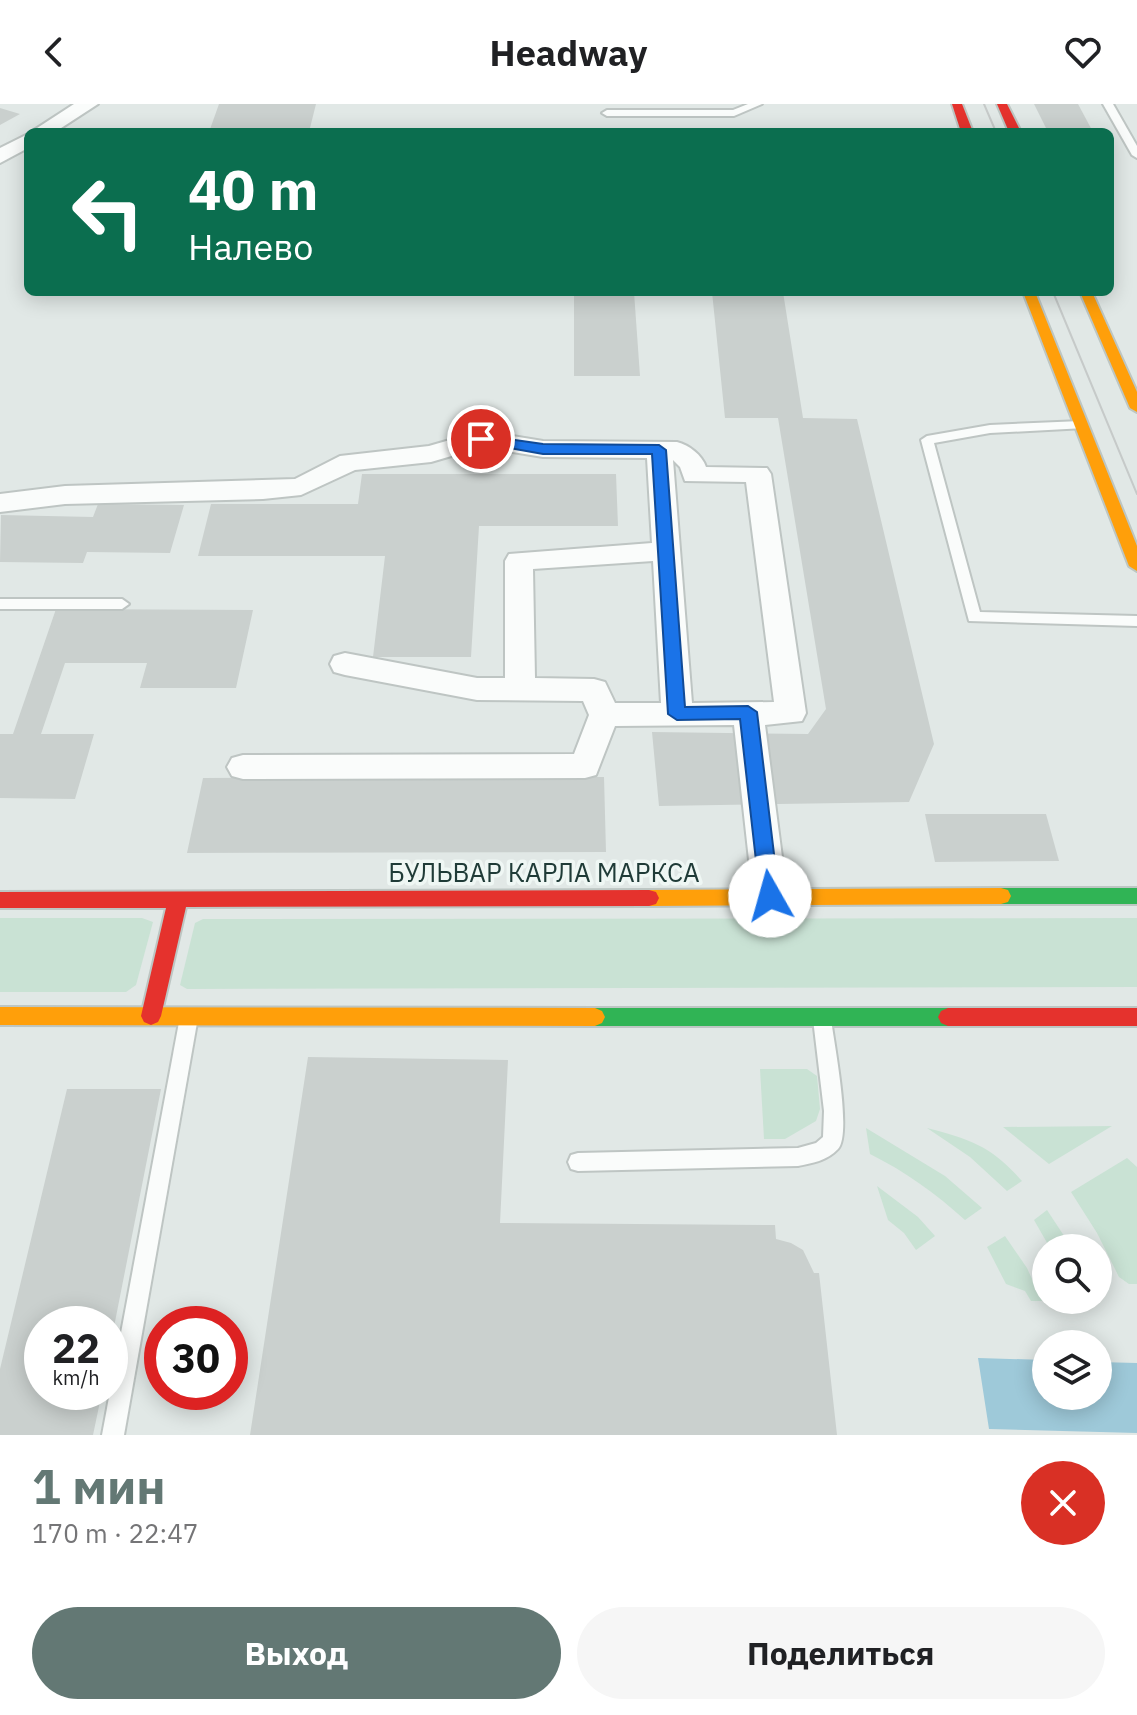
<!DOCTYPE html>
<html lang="ru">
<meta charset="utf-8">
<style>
:root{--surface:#fff;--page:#f6f6f6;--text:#202124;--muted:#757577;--accent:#637874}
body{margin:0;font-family:"IBM Plex Sans",sans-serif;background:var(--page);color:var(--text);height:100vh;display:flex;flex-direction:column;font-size:30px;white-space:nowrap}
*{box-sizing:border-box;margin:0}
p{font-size:26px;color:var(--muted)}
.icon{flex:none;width:44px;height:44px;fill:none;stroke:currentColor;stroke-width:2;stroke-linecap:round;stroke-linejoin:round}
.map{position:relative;height:1331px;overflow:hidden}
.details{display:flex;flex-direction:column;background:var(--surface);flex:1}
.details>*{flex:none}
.hud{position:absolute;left:24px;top:24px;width:1090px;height:168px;border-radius:12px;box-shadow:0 4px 20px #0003;background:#0b6e4f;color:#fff;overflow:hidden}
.tools{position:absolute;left:1032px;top:1130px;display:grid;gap:16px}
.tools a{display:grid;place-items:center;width:80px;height:80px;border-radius:50%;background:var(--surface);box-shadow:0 4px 20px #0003;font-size:40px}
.speed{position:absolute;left:24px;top:1202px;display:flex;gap:16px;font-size:40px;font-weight:700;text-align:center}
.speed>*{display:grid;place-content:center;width:104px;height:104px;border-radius:50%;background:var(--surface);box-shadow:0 4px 20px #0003;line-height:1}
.speed small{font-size:20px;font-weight:400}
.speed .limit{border:12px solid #d22;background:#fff;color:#111}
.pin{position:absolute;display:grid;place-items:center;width:68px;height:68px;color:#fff;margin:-34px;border:4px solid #fff;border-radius:50%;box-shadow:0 2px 8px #0007}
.me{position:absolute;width:88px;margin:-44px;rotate:353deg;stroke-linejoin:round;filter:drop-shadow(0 0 6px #0008)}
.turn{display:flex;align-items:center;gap:28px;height:168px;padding:0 32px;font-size:36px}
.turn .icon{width:104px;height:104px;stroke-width:2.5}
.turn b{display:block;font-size:56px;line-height:68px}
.round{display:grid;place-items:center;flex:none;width:84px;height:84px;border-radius:42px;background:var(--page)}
.headline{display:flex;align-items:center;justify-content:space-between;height:136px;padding:0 32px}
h1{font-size:48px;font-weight:700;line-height:60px;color:var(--accent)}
.button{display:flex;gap:16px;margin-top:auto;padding:16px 32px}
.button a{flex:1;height:92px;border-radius:48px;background:var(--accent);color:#fff;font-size:32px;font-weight:700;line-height:92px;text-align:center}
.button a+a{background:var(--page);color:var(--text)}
header{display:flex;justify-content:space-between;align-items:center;height:104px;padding:0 32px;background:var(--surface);font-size:36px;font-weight:700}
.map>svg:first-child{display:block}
</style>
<header><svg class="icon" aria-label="back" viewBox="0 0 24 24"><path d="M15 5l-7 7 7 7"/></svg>Headway<svg class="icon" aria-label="heart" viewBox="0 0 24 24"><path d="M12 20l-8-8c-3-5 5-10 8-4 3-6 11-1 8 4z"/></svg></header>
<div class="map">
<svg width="1137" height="1331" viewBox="0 0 1137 1331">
<rect width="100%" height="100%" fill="#e1e8e6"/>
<g fill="#c9e2d4">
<polygon points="0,814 142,814 153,818 136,881 126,888 0,888"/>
<polygon points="1137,814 1137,883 187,885 180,881 195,819 203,815"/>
<polygon points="760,965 807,965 817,972 820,1005 816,1017 785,1035 764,1035"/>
<polygon points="1112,1022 1049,1060 1003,1023"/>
<path d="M866,1024l79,48 37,32 -17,12c-30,-27 -59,-48 -95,-66z"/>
<path d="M927,1024c45,12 64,18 95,53l-15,10 -37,-34z"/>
<polygon points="1127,1054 1137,1063 1137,1180 1129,1180 1119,1173 1097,1129 1071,1088"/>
<polygon points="877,1082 918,1113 935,1132 916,1146 904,1129 888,1116"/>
<polygon points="1047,1106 1072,1144 1050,1144 1034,1116"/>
<polygon points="1005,1132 1027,1164 1042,1197 1031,1197 1025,1187 1006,1180 987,1143"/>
</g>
<polygon fill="#9ec9d9" points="978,1254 1046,1256 1046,1292 1098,1292 1098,1258 1137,1259 1137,1329 989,1325"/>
<g fill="#cad0ce">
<polygon points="219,0 316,0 309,28 209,28"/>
<polygon points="1034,0 1078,0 1093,28 1048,28"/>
<polygon points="0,4 20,10 0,21"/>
<polygon points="574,188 634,188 640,272 574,272"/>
<polygon points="712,188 783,188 803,314 857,315 934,640 909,698 659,702 652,628 808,630 826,605 778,314 725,314"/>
<polygon points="362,370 616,370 618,422 479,422 471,553 373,553 385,452 198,452 211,400 358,400"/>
<polygon points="98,400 184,401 170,449 87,448 83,459 0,458 1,411 93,413"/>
<polygon points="56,505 253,506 236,584 140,584 147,559 65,559 41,630 94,630 75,695 0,694 0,630 13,630"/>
<polygon points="604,673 606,748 187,749 203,674"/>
<polygon points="925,710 1046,710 1059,757 935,758"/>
<polygon points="308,953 508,956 500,1119 775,1121 776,1135 791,1139 803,1146 814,1169 819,1169 837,1331 250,1331"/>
<polygon points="67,985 161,985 111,1238 110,1220 42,1220 42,1288 102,1288 93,1331 0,1331 0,1265"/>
</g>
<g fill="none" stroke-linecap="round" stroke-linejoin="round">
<defs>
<g id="lane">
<polygon points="748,0 762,0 734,12 607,12 602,9 607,6 733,6"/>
<polygon points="1103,0 1113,0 1137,42 1137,54 1132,51"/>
<polygon points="1081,317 1087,321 1085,324 990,329 934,339 980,508 1137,512 1137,522 969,517 921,336 927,332 990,321"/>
<polygon points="0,495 122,495 129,500 122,505 0,505"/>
<polygon points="189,905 196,907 198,913 124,1331 102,1331 180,913 182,907"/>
<path d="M822,907l7,2 2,6c3,24 21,115 7,130 -11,12 -26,14 -40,17l-220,5 -7,-2 -3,-7 3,-7 7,-2 220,-5 18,-5 7,-6 1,-26 -11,-92 2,-6z"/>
</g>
<g id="street">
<polygon points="74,0 98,0 55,28 31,28"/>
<polygon points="28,30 28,44 0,59 0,44"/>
<path d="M481,327l62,10 134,1c12,3 25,13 29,25l61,1 4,6 35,239 -4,8 -37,4 22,171 -5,10 -12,4 -12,-4 -5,-10 -19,-171 -119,1 -19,49 -11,3 -342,1 -11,-3 -5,-9 5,-9 11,-3 331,-1 15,-39 -6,-14 -106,-1 -132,-25 -11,-3 -4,-8 4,-8 11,-3 132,25h28v-117l4,-7 143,-11 -5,-85 -104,-1 -61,-10 -51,15 -76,8 -54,25 -38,4 -198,5 -65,8v-18l65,-8 230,-7 45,-23 89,-10zM673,356l7,7 5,14 61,1 28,220 -82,1zM653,457l8,142h-46l-10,-21 -11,-3 -59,-1 -2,-109z"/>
</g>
<g id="fast">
<polygon points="1001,784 1137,784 1137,800 1001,800 994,798 991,792 994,786"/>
<polygon points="595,904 948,904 955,907 958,913 955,919 948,922 595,922 588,919 585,913 588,907"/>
</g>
<g id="slow">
<polygon points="1023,188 1035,188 1137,442 1137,467 1129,462"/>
<polygon points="1080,188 1092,188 1137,288 1137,308 1130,304"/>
<polygon points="1001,784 1008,786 1011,792 1008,798 1001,800 649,802 642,800 639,794 642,788 649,786"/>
<polygon points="0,903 595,904 602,907 605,913 602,919 595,922 0,921"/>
</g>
<g id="jam">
<polygon points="952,0 962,0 973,28 961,28"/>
<polygon points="997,0 1007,0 1021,28 1009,28"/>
<polygon points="649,786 656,788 659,794 656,800 649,802 186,803 161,912 158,918 151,921 144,918 141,912 166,804 0,804 0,788"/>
<polygon points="948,904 1137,904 1137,922 948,922 941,919 938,913 941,907"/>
</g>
</defs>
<use href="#lane" stroke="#bec5c3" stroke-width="4"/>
<use href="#street" stroke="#bec5c3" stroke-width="4"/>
<use href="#fast" stroke="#bdc6c3" stroke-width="4"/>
<use href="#slow" stroke="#bdc6c3" stroke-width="4"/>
<use href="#jam" stroke="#bdc6c3" stroke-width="4"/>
<use href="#lane" fill="#fafcfb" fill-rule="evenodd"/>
<use href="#street" fill="#fafcfb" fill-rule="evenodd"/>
<use href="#fast" fill="#30b455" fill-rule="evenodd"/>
<use href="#slow" fill="#ff9f0a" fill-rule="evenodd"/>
<use href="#jam" fill="#e5322d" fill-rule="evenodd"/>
<g stroke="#c6cac9" stroke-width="2">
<polyline points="984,0 996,28"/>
<polyline points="1053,188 1137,390"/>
</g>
</g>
<polygon fill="#1a73e8" stroke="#114b97" stroke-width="2" points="481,331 543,340 659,341 666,346 685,603 748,602 757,608 779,792 777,798 763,798 760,792 740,615 677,616 668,610 652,350 543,350 475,338 473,335"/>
<g text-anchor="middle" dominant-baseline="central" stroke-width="7" stroke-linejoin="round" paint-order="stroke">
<g font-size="26" fill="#1f3b37" stroke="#eff7f4">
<text x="544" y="768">БУЛЬВАР КАРЛА МАРКСА</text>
</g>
</g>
</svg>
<div class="tools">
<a><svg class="icon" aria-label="search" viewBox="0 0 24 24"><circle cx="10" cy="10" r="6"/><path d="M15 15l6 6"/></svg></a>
<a><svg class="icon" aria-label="layers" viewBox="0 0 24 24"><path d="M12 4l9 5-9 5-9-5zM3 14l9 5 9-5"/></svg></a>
</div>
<div class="speed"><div>22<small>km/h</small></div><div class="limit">30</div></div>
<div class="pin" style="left:481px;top:335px;background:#d93025"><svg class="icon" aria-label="arrive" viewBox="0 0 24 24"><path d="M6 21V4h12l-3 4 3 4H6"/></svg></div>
<svg class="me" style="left:770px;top:792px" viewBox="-20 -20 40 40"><circle r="19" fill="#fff"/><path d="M0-13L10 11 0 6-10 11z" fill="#1a73e8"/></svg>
<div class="hud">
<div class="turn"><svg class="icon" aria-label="left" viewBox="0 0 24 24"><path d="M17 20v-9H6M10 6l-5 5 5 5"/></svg><div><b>40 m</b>Налево</div></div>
</div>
</div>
<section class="details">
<div class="headline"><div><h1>1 мин</h1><p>170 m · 22:47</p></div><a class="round" style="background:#d93025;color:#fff"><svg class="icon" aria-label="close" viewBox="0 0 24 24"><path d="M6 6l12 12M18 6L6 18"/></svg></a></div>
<div class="button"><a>Выход</a><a>Поделиться</a></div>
</section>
